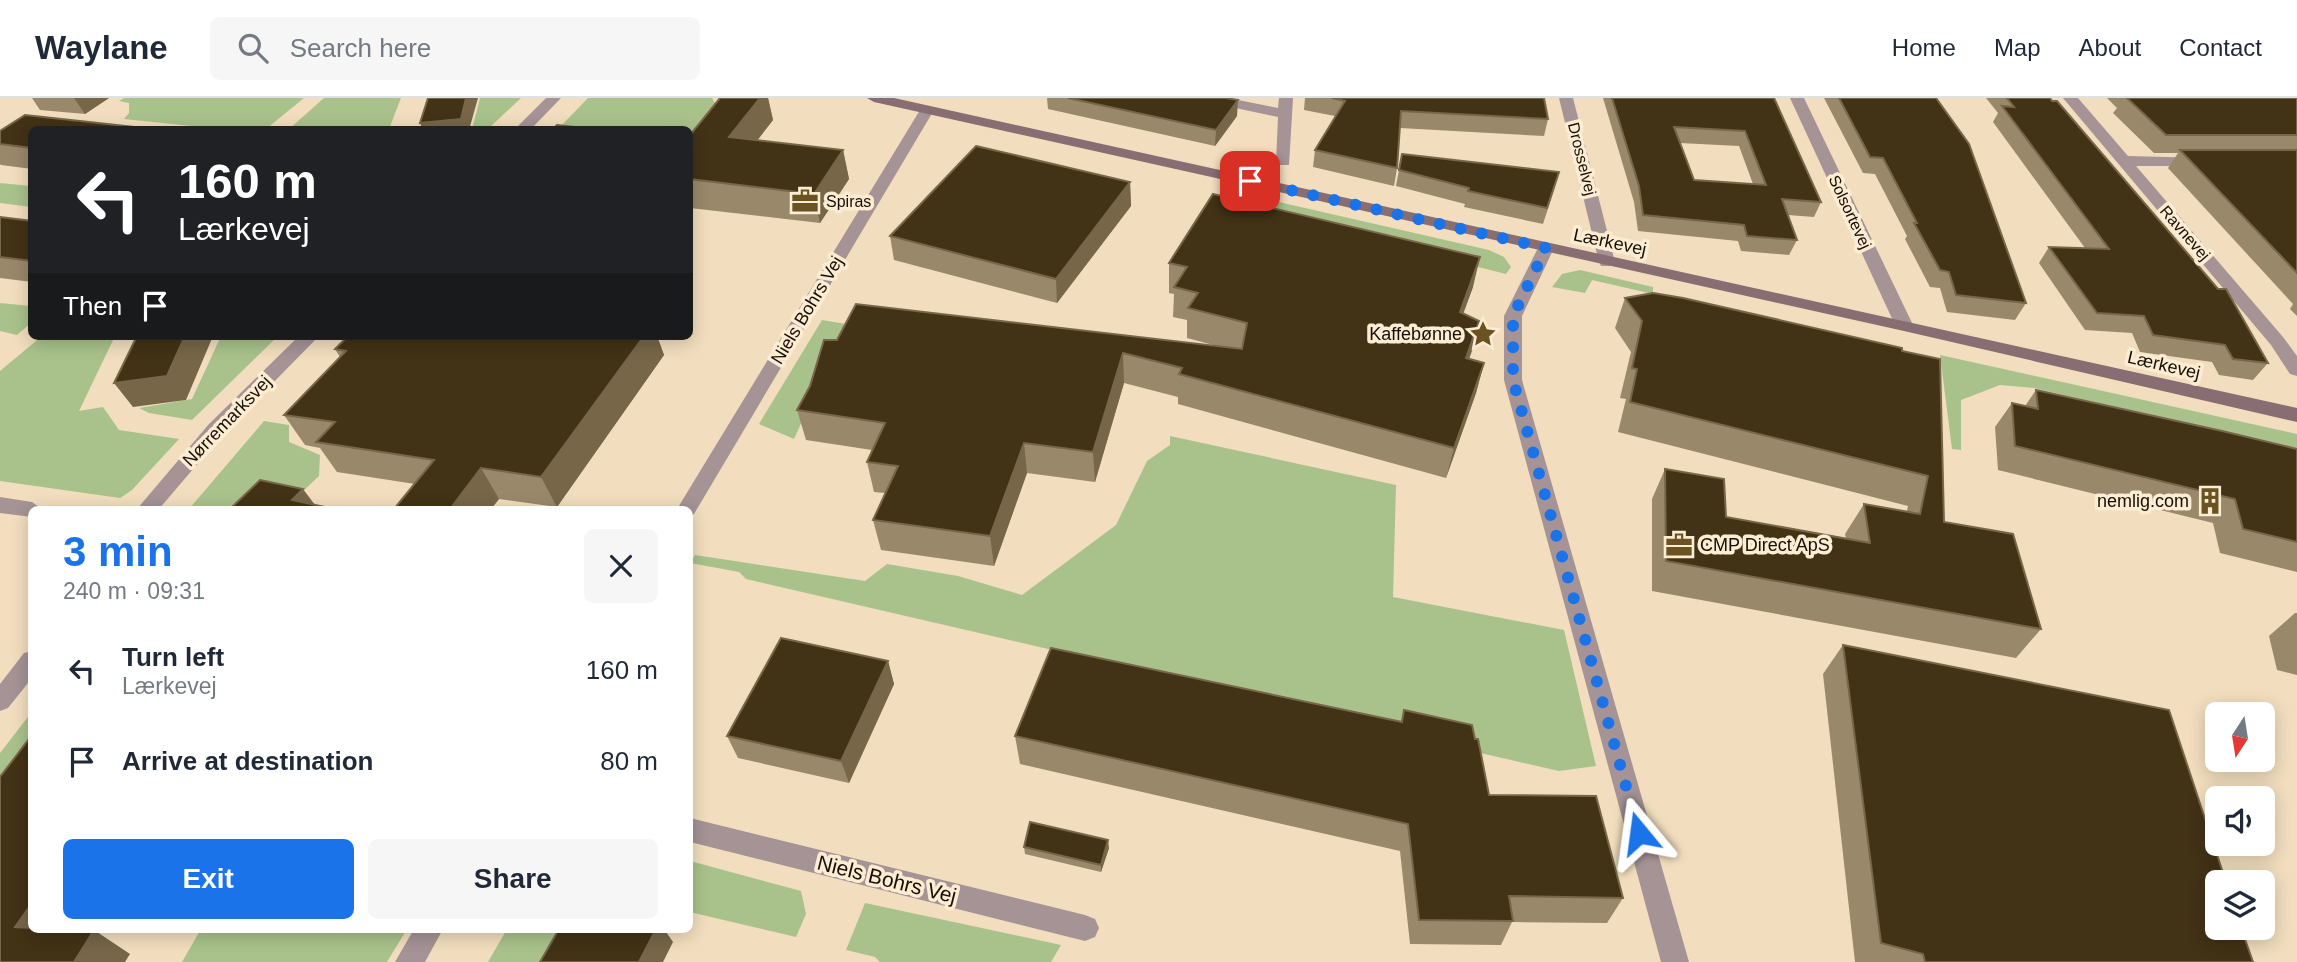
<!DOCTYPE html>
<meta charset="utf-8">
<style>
:root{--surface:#fff;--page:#f6f6f7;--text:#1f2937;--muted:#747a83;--line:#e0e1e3;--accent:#1a73e8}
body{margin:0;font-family:Helvetica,sans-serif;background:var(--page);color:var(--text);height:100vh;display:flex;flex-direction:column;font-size:26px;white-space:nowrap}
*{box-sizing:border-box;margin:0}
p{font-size:23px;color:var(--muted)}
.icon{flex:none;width:38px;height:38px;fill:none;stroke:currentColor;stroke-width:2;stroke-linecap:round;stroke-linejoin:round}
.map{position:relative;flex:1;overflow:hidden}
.details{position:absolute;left:28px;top:408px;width:665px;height:427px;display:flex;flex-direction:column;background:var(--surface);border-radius:10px;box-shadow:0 4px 18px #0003}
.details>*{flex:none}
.banner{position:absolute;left:28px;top:28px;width:665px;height:214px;border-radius:10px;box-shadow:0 4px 18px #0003;background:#202124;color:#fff;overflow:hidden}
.needle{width:46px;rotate:192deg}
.controls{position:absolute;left:2205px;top:604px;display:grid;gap:14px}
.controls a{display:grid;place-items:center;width:70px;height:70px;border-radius:10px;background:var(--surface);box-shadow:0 4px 18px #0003;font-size:35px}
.pin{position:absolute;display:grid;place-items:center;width:60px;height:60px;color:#fff;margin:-30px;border-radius:14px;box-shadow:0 4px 10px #0006}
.me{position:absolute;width:77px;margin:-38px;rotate:344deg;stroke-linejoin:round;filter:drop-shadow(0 0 5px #0008)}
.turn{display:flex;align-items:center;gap:24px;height:147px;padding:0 35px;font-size:32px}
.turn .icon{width:91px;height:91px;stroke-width:2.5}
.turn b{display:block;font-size:49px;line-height:60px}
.then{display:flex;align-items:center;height:66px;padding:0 35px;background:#0003;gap:14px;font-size:26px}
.round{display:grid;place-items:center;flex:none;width:74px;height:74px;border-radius:10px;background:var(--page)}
.overview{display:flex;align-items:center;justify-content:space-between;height:119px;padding:0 35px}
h1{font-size:42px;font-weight:700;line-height:52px;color:var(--accent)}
.primary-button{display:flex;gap:14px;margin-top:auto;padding:14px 35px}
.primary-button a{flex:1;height:80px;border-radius:10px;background:var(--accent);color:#fff;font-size:28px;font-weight:700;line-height:80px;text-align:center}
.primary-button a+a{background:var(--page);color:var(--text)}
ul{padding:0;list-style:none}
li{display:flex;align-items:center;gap:21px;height:91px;padding:0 35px}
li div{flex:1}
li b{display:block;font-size:26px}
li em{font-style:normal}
header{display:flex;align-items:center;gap:42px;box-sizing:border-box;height:98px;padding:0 35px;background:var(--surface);border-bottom:2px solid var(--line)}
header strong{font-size:33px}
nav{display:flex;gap:38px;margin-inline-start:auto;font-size:24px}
.search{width:490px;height:63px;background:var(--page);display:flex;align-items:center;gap:18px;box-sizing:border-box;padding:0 24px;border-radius:10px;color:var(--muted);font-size:26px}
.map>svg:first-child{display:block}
</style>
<header>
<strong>Waylane</strong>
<div class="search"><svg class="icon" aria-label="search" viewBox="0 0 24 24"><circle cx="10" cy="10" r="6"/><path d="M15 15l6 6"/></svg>Search here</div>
<nav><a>Home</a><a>Map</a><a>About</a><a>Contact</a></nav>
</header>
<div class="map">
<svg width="2297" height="864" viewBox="0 0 2297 864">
<rect width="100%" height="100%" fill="#f2debe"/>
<g fill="#a9c28b">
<polygon points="124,0 304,0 266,31 221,31 124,21 129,15 129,5 119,3"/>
<polygon points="324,0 401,0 389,31 288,32"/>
<polygon points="480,0 521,0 488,31 472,31"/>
<polygon points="588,0 712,0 719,13 690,52 690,32 557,32"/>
<polygon points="0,85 31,88 31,109 0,105"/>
<polygon points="1239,95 1489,152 1504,159 1511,169 1506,176 1474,168 1476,157 1236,101"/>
<polygon points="1580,172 1653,189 1653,196 1592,182 1585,195 1552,189 1562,176"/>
<polygon points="0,205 31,208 31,225 17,237 0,233"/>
<polygon points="822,222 846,226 794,341 759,326"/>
<polygon points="42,238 115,238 79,313 103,309 119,332 179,341 132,392 120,400 0,383 0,273"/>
<polygon points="221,238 278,238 192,322 149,315 139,310 192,301"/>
<polygon points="1940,257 2297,336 2297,359 2287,349 2034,290 2000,287 1961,302 1961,352 1952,351"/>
<polygon points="264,323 289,327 289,344 320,357 319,378 284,411 189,411"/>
<polygon points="1170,338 1396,387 1393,499 1564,532 1596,668 1559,673 1162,582 1091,561 746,481 739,474 690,465 695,457 865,483 887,466 958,478 1022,497 1116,427 1147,363 1170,347"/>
<polygon points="31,615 31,698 0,744 0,655"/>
<polygon points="690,763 801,793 806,816 796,839 690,814"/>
<polygon points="865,805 1061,847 1051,864 880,864 875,859 846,852"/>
<polygon points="201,831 407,831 387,864 182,864"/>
<polygon points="507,831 578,831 558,864 488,864"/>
</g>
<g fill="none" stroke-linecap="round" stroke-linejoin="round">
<g fill="#a59396" fill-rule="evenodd">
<polygon points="546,0 561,0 530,32 514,32"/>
<polygon points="1200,0 1228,0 1278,10 1279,0 1293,0 1289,67 1279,67 1276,64 1278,19 1207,4"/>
<polygon points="1559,0 1573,0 1615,164 1613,168 1601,168 1599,164"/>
<polygon points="1790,0 1804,0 1913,227 1910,231 1898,231 1895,227"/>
<polygon points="2063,0 2078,0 2128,58 2207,60 2210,63 2202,68 2136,68 2283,239 2297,258 2297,278 2290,276 2271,247"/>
<polygon points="927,8 934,12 694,416 690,418 690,411 677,411 920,12"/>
<polygon points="1546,145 1554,150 1522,218 1522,282 1689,864 1661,864 1504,282 1504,218 1538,150"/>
<polygon points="299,238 319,238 223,336 159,411 137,411 209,326"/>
<polygon points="0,399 32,404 42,411 32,411 32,419 0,415"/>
<polygon points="32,553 32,580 8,610 0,613 0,586 24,555"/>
<polygon points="690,720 1085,817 1095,821 1099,830 1095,839 1085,843 690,744"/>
<polygon points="414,831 443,831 425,864 395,864"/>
</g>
<polygon fill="#886e72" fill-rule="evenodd" points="867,0 894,0 2297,310 2297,324 1904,233 874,4"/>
</g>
<g fill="#9a886a" fill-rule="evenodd">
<polygon points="32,0 109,0 85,16 40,12"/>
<polygon points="720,0 768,0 773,22 757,42 843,52 849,81 820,125 690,110 690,37"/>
<polygon points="1047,0 1228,0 1237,18 1215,48 1048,11"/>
<polygon points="1305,0 1544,0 1548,21 1544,38 1400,30 1397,70 1394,88 1313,69 1315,52 1335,18 1304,12"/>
<path d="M1603,0h171l47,104 -7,15 -26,-2 9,25 -8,15 -48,-4 -3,-10 -100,-10 -4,-29zM1680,45l59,3 14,38 -59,-4z"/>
<polygon points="1824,0 1936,0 2026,205 2015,222 1947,214 1940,190 1930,189 1905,141 1907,138 1875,76 1863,75"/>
<polygon points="1986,0 2050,0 2268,265 2253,282 2219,277 2212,264 2140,254 2132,235 2085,232 2039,165 2049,149 2085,150 1993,24 1998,15"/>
<polygon points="2107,0 2297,0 2297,218 2290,211 2293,206 2168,70 2178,55 2154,55 2113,15 2117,10"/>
<polygon points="32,32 32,71 1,67 0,66 0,33"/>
<polygon points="1402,56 1555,89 1543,126 1464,109 1465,106 1396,88"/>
<polygon points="1130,84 1131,108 1057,205 894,162 890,138"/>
<polygon points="0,119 32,123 32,184 0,180"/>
<polygon points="1169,165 1473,189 1463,215 1479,223 1469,261 1484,265 1476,295 1446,380 1178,306 1178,299 1124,285 1095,384 1027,375 994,468 881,452 873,422 885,395 874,394 867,364 872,352 806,342 797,312 810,288 824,242 1217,248 1187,240 1187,222 1173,219 1174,196 1169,195"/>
<polygon points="1625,200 1902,253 1944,424 2041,531 2016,560 1652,493 1652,401 1665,371 1726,419 1846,440 1845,436 1864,406 1907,413 1908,408 1618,334 1626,301 1620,300 1631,254 1615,230"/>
<polygon points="348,238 657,238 664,257 557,409 499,401 491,411 394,411 415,386 337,374 320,350 305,347 284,317 340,259 335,251"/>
<polygon points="2036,292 2297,351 2297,474 2220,455 2213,425 1998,372 1995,329 2012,305 2025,308"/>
<polygon points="2295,515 2297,515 2297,577 2277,572 2269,538"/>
<polygon points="1843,547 2253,864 1855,864 1823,576"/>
<polygon points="888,563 894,586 849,685 738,660 727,638"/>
<polygon points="1404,612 1475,641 1489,697 1623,800 1607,825 1512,824 1501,847 1410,846 1400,753 1020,666 1015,638 1401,624"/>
<polygon points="1024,749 1109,750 1101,774 1025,756"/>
</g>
<g fill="#776648">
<polygon points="74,0 109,0 85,16"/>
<polygon points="466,0 478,0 469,32 423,32 420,25"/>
<polygon points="760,0 768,0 773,22 737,69 729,39"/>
<polygon points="1238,2 1237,18 1215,48 1216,32"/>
<polygon points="843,52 849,81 820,125 814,96"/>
<polygon points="1130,84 1131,108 1057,205 1056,181"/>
<polygon points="1480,159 1473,189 1453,244 1460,214"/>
<polygon points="1479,223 1472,253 1458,290 1466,260"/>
<polygon points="185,238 213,238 186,302 133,309 114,285"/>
<polygon points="644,238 657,238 664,257 557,409 541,379"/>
<polygon points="1123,255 1124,285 1095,384 1093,354"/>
<polygon points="1484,265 1476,295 1446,380 1454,350"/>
<polygon points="1024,345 1027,375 994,468 990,438"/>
<polygon points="481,370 499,401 491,411 450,411"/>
<polygon points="303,391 318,411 292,402"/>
<polygon points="888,563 894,586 849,685 841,663"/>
<polygon points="1108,742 1109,750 1101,774 1101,767"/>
<polygon points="32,805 32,831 15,829"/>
<polygon points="656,831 664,831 673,844 663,864 639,864"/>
<polygon points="94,832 130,856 125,864 74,864"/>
</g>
<g fill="#423216" stroke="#776648" stroke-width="2" fill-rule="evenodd">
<polygon points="428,0 466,0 461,21 420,25"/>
<polygon points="720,0 760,0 729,39 843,52 814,96 690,81 690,37"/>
<polygon points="1068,0 1226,0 1238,2 1216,32"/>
<polygon points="1332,0 1544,0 1548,21 1401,13 1397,70 1315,52 1345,3"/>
<path d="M1612,0h162l47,104 -39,-3 15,41 -50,-4 -3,-11 -101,-10 -4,-29zM1674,29l71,4 21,54 -72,-5z"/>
<polygon points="1839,0 1936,0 1969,46 2026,205 1956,197 1949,174 1940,172 1914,125 1917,125 1883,60 1870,59"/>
<polygon points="2007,0 2050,0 2052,3 2057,3 2218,191 2226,191 2268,265 2233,261 2225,247 2153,237 2144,218 2097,215 2049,149 2109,151 2002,8 2014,9"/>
<polygon points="2127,0 2297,0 2297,37 2166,37"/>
<polygon points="25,17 162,32 32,32 32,50 0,46 0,33"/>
<polygon points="557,27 600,32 552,32"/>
<polygon points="976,48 1130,84 1056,181 890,138"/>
<polygon points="2180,52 2297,52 2297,175"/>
<polygon points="1402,56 1559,74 1547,110 1468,93 1469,90 1399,72"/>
<polygon points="1213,96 1480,159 1460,214 1479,223 1466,260 1484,265 1454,350 1179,276 1182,270 1123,255 1093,354 1024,345 990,438 873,422 898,368 867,364 885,325 797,312 810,288 824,242 837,242 856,206 1242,251 1247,225 1188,210 1198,195 1174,189 1187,169 1169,165"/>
<polygon points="0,119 32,123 32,163 0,159"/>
<polygon points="1653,195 1683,200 1902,250 1902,253 1940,261 1944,424 2013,436 2041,531 1666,463 1665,371 1724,381 1726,419 1870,445 1864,406 1920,416 1928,378 1630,304 1637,271 1632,270 1642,223 1625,200"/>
<polygon points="137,238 185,238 167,278 114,285"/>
<polygon points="348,238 644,238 541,379 481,370 450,411 394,411 434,362 316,344 335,324 284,317 346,253 335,251"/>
<polygon points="2036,292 2222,333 2297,351 2297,444 2243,431 2235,401 2015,348 2012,305 2038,311"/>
<polygon points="260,382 303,391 292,402 334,411 230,411"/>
<polygon points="781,540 888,563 841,663 727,638"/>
<polygon points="1843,547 2169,612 2226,784 2217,784 2217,830 2241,830 2253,864 1925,864 1923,856 1881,845"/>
<polygon points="1051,550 1402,624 1404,612 1472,627 1475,641 1478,641 1489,697 1596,698 1623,800 1509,798 1513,823 1419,822 1408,726 1015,638"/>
<polygon points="32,637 32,805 15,829 32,830 32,831 94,832 74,864 0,864 0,679"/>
<polygon points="1030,724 1108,742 1101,767 1024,749"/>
<polygon points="559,831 656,831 639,864 540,864"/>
</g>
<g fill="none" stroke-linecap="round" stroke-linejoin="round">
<polyline stroke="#1a73e8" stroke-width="12" stroke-dasharray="0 21.6" points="1250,83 1546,150 1513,218 1513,282 1639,735"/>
</g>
<defs>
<symbol id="office-bare" viewBox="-9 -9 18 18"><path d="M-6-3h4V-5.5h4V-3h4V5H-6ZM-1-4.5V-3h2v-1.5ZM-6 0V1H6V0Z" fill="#6a5222" stroke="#fcecd2" stroke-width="2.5" paint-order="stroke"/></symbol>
<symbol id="sight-bare" viewBox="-9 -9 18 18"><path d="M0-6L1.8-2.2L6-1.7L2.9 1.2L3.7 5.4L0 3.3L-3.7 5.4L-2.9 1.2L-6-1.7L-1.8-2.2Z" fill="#6a5222" stroke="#fcecd2" stroke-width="2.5" paint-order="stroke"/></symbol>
<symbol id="building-bare" viewBox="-9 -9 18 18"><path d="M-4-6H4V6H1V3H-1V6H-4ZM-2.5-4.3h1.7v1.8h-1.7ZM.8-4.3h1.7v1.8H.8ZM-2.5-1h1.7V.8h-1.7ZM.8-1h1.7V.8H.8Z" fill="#6a5222" stroke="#fcecd2" stroke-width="2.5" paint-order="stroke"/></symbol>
</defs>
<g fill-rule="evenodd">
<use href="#office-bare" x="786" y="84" width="38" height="38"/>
<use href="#sight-bare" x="1464" y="217" width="38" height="38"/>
<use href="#building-bare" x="2191" y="384" width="38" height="38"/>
<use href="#office-bare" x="1660" y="428" width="38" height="38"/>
</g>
<g text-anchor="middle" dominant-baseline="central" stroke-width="7" stroke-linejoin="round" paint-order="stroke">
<g font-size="16" fill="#160f05" stroke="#fcecd2">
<text transform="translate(1582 61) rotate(76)">Drosselvej</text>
<text transform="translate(1850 114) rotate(65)">Solsortevej</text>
<text transform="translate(2185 135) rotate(49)">Ravnevej</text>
</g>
<g font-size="16" fill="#160f05" stroke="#fcecd2" text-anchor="start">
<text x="826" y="103">Spiras</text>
</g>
<g font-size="18" fill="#160f05" stroke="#fcecd2">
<text transform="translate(1610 144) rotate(12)">Lærkevej</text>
<text transform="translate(807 212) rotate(-59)">Niels Bohrs Vej</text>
<text transform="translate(2164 267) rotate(13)">Lærkevej</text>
<text transform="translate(227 323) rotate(-46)">Nørremarksvej</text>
</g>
<g font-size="18" fill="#160f05" stroke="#fcecd2" text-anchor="end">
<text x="1462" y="236">Kaffebønne</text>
<text x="2189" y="403">nemlig.com</text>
<text x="1700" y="447" text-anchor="start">CMP Direct ApS</text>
</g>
<g font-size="21" fill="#160f05" stroke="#fcecd2">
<text transform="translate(887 781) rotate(14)">Niels Bohrs Vej</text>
</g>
</g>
</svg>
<div class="controls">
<a><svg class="needle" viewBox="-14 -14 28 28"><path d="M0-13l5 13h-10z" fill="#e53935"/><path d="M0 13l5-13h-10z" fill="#747a83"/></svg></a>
<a><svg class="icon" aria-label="sound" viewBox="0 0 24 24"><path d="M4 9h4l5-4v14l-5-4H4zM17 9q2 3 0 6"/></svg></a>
<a><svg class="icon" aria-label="layers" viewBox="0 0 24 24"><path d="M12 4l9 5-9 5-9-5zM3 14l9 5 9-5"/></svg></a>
</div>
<div class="pin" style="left:1250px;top:83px;background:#d93025"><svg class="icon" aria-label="arrive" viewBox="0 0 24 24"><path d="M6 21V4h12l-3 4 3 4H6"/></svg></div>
<svg class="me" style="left:1639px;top:735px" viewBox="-20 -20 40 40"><path d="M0-17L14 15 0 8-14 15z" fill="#1a73e8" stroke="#fff" stroke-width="4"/></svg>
<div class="banner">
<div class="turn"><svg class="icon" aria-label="left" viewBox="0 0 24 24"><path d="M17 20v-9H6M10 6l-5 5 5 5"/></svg><div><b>160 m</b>Lærkevej</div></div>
<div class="then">Then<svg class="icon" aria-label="arrive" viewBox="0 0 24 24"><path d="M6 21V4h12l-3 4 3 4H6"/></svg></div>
</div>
<section class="details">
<div class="overview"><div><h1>3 min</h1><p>240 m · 09:31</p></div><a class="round"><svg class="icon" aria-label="close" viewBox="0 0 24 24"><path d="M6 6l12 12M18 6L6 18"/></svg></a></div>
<ul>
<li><svg class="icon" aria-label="left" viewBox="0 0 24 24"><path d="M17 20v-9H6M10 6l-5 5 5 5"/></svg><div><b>Turn left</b><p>Lærkevej</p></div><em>160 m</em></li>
<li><svg class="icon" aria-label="arrive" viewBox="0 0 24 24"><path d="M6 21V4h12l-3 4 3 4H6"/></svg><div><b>Arrive at destination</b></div><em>80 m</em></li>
</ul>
<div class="primary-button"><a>Exit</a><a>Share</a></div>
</section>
</div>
